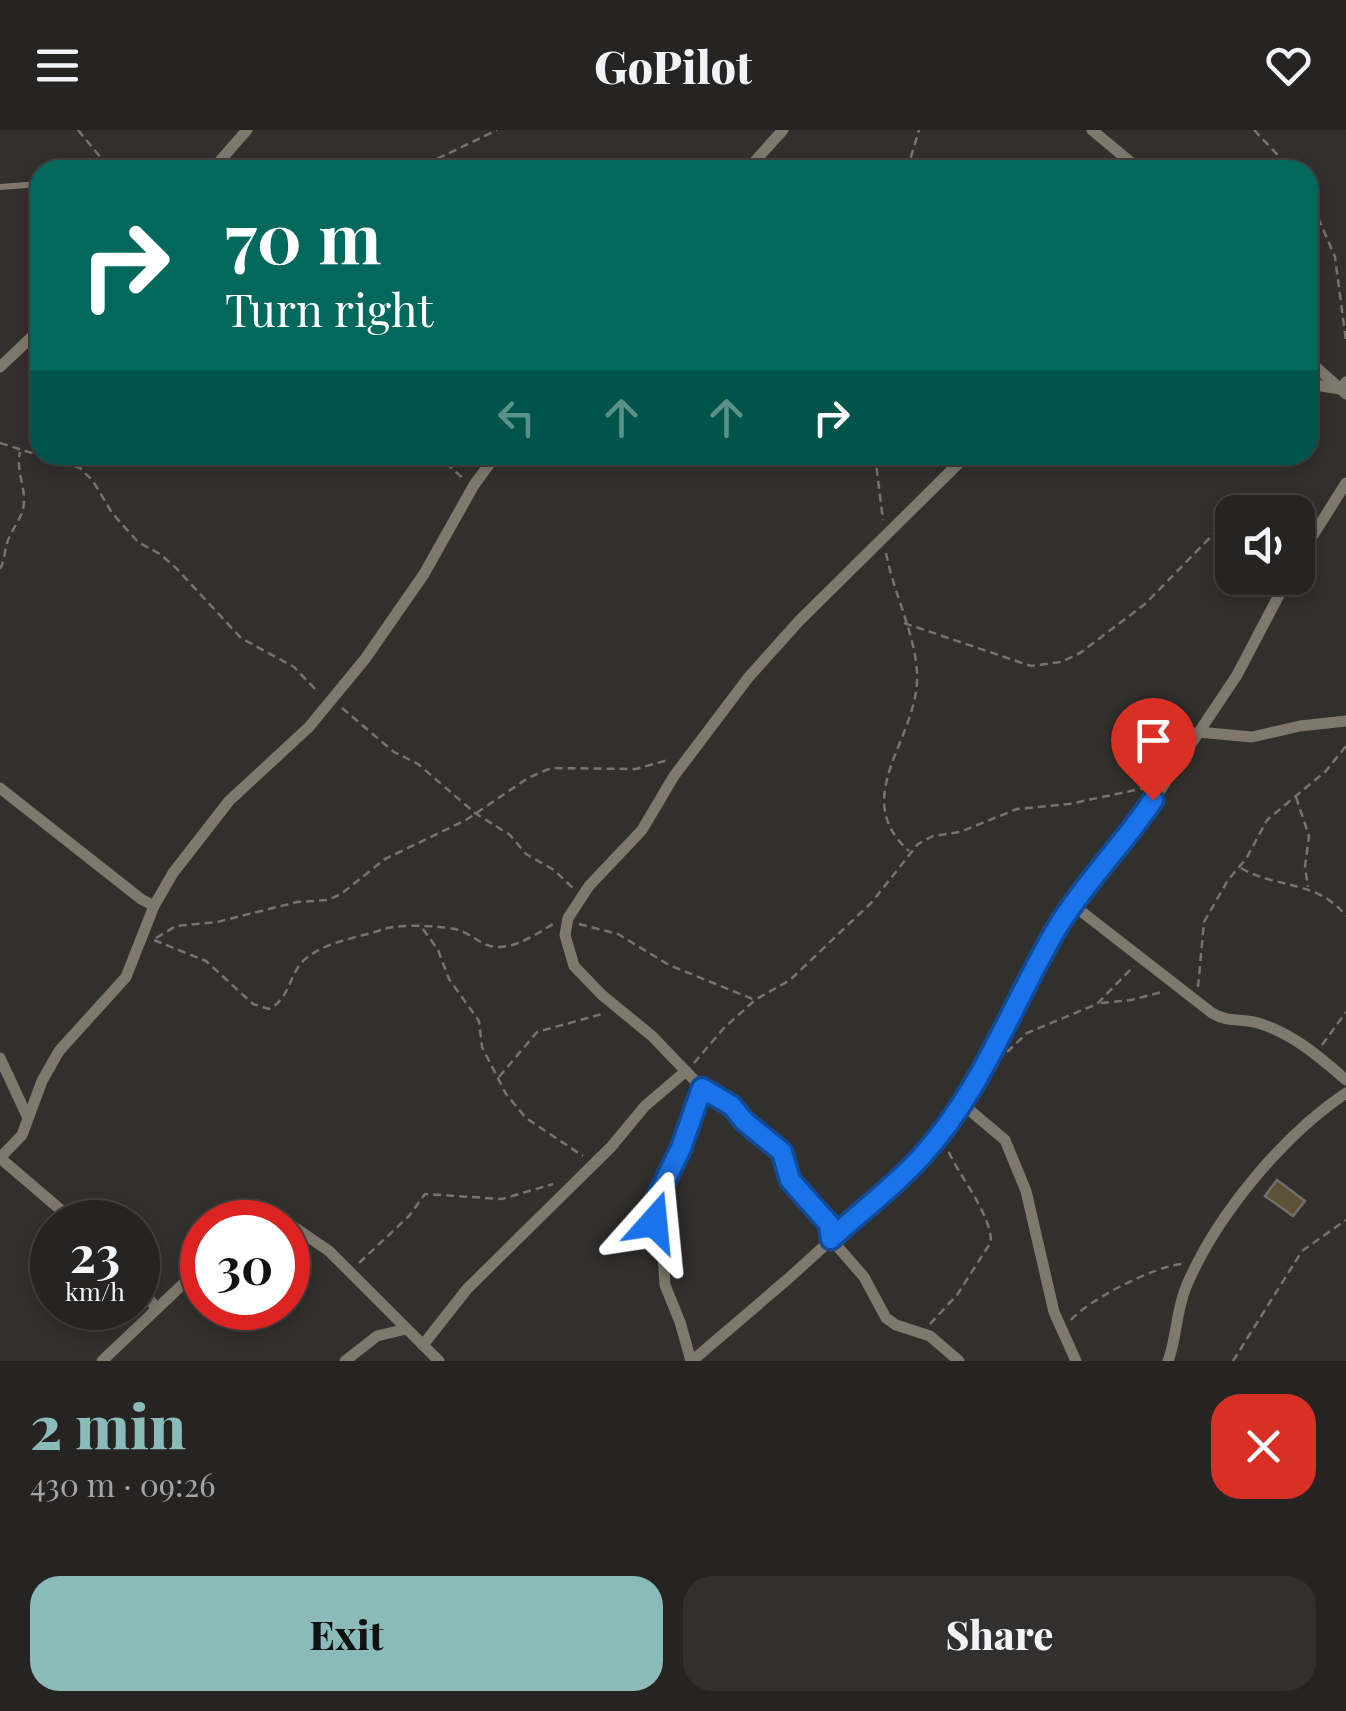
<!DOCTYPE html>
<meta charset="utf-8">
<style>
:root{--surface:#262422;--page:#32302f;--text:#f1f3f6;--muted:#a4a4a5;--line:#424140;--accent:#8bbbb9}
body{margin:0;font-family:"Playfair Display",serif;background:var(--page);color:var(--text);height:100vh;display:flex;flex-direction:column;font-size:38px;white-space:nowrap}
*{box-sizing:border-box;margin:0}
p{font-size:32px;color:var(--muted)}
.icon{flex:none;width:55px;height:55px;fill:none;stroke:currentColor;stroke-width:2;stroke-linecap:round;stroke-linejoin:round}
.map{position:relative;height:1231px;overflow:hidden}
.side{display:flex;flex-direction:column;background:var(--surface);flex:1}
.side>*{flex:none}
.hud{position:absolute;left:30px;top:30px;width:1288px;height:305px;border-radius:30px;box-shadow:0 5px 15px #0003,0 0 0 2px var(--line);background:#00695c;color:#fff;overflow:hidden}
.tools{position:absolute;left:1215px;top:365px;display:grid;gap:20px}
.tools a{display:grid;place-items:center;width:100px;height:100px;border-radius:20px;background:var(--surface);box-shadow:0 5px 15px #0003,0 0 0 2px var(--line);font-size:50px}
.speed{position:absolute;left:30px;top:1070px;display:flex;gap:20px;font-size:50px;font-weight:700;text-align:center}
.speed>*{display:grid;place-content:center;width:130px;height:130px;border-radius:50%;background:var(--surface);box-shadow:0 5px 15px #0003,0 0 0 2px var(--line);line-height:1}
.speed small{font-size:25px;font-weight:400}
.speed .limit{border:15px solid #d22;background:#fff;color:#111}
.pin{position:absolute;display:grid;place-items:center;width:85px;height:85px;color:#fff;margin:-102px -42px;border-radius:50% 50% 50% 0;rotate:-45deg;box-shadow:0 0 10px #0007}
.pin .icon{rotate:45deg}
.me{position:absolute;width:110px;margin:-55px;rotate:18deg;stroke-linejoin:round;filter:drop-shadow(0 0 8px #0008)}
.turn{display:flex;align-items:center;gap:35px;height:210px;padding:0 30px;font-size:45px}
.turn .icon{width:130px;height:130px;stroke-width:2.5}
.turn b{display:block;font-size:70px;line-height:85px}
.lanes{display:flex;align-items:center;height:95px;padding:0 30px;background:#0003;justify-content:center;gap:50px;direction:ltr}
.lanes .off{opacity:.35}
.round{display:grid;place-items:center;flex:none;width:105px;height:105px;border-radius:30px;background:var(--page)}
.head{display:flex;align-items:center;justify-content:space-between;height:170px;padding:0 30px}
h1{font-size:60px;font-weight:800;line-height:75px;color:var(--accent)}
.button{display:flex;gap:20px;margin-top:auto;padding:20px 30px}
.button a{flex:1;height:115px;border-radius:30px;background:var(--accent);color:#111;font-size:40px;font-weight:800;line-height:115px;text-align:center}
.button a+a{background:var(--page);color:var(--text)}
header{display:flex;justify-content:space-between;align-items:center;height:130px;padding:0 30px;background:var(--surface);font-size:45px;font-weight:800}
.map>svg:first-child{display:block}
</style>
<header><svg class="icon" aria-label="menu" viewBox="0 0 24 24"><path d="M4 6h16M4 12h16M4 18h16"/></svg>GoPilot<svg class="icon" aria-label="heart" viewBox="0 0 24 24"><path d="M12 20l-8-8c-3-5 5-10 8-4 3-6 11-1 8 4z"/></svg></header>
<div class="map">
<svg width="1346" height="1231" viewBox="0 0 1346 1231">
<rect width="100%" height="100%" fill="#32302d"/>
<polygon fill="#5d5137" stroke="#716f6b" stroke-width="2.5" points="1277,1050 1305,1071 1293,1086 1265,1066"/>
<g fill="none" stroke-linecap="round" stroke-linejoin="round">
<g stroke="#757471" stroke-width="2.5" stroke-dasharray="8 5" stroke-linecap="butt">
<polyline points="78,0 111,40"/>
<polyline points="1254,0 1292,40"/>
<polyline points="414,40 497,0"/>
<polyline points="907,40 919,0"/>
<polyline points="1308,64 1335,127 1346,211"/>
<polyline points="0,313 80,338 93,351 112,383 138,412 160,424 176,438 241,508 294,537 318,562"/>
<polyline points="436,325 464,349"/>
<polyline points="875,325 883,390"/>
<path d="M886,423c7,38 29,81 31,119 4,65 -70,124 -8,179"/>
<path d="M0,439c6,-11 4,-21 9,-31 6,-14 15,-22 15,-38 0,-18 -8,-29 -4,-48"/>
<polyline points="904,493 1031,536 1061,532 1080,523 1145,474 1248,369 1261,367 1284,382"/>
<polyline points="342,578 394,622 418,634 475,683 510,705 526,724 554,740 574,759"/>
<polyline points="1296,667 1309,706 1305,737 1308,757"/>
<path d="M1241,738c36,21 77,12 105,48"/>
<polyline points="579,794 618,804 669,835 755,870"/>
<polyline points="423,799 438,820 449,849 479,891 482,917 506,964 526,988 583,1026"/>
<polyline points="156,808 176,796 217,792 297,772 328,770 341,764 385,729 466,690 528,648 551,638 636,639 668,630"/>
<path d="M154,810l52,21 47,43 16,5c21,-10 20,-35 35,-49 21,-19 55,-22 80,-31 15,-5 63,-4 77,2 13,5 21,15 35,16 20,1 41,-13 57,-23"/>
<polyline points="1198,857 1204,792 1228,750 1246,729 1267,690 1326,641 1346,616"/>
<polyline points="1101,873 1131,870 1162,862"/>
<polyline points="1322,915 1346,882"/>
<polyline points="1007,922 1027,903 1097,874 1134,836"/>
<polyline points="694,933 724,898 755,870 790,850 872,772 918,714 933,706 960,702 1017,679 1069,674 1145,658"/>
<polyline points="499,947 537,902 602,884"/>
<polyline points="359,1133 409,1086 425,1064 502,1069 553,1054"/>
<path d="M1071,1190c17,-20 84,-54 111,-56"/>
<path d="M930,1194l27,-29 34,-53c0,-29 -33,-67 -44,-94"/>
<polyline points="1233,1231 1302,1121 1346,1090"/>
</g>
<polyline stroke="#7f796d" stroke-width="6" points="0,57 40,54"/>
<g stroke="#7f796d" stroke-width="11">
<polyline points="1092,0 1140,40"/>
<polyline points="212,40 247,0"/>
<polyline points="747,40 783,0"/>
<polyline points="1308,230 1346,264"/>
<polyline points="0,237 40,199"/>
<polyline points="1308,254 1341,259 1346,252"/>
<polyline points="1298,429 1346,353"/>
<polyline points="1198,602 1252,607 1300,596 1346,591"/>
<polyline points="0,658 141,769 154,776"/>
<path d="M1073,775l139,108c16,10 29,5 46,10 34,10 62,34 88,57"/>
<polyline points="0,928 28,988"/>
<polyline points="961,973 1005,1010 1026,1061 1054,1182 1076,1231"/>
<polyline points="0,1028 22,1005 42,951 59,921 126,847 154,776 173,743 229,671 309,597 365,529 424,444 474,355 496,325"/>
<polyline points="0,1028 75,1092"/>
<polyline points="248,1092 267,1085 287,1092"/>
<polyline points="288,1093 329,1121 439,1231"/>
<polyline points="138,1155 157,1179"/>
<polyline points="423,1215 467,1159 611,1017 645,976 686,941"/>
<polyline points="102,1231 202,1136"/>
<polyline points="345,1231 377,1206 406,1199"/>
<polyline points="691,1231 680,1192 665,1155 663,1124 653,1081 681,1018 702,958"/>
<polyline points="692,1231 789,1148 921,1028 941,1002 987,931 1058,796 1107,727 1145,683 1237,545 1288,448"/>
<polyline points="959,1231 930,1206 896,1195 886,1188 864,1147 831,1109 829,1094 790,1050 779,1018 755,1002 731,976 702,958 652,906 602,865 574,836 565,805 568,788 589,756 642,700 674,646 748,548 799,491 967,325"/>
<path d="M1168,1231c9,-24 8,-50 18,-74 30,-71 96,-151 160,-194"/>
</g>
</g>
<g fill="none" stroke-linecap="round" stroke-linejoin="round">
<defs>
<path id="route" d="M654,1092v-18l27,-56 21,-60 30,18 12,15 38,31 8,28 39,44 2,15c29,-27 63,-52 90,-82 61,-66 91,-153 136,-229 28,-46 66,-83 96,-128"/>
</defs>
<use href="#route" stroke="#114b97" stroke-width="25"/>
<use href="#route" stroke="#1a73e8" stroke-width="18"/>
</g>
</svg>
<div class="tools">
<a><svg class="icon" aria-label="sound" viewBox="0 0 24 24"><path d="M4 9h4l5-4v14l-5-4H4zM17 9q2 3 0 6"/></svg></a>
</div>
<div class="speed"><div>23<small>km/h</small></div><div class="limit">30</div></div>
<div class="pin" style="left:1153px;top:670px;background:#d93025"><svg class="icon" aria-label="arrive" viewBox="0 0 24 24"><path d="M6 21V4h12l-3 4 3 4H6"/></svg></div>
<svg class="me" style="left:654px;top:1092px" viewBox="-20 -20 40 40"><path d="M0-17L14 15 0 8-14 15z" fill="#1a73e8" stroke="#fff" stroke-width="4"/></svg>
<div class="hud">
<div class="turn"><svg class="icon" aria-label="right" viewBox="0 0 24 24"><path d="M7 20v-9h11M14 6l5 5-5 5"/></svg><div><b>70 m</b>Turn right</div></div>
<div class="lanes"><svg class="icon off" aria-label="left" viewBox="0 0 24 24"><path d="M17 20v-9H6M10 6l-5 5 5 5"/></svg><svg class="icon off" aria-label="ahead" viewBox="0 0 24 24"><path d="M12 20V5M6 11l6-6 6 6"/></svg><svg class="icon off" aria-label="ahead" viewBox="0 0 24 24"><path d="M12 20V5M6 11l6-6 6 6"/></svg><svg class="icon" aria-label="right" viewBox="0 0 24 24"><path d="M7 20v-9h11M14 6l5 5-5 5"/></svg></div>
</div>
</div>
<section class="side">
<div class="head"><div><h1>2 min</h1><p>430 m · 09:26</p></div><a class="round" style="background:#d93025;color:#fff"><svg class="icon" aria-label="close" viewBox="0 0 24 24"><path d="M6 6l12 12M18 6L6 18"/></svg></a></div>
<div class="button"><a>Exit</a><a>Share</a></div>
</section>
